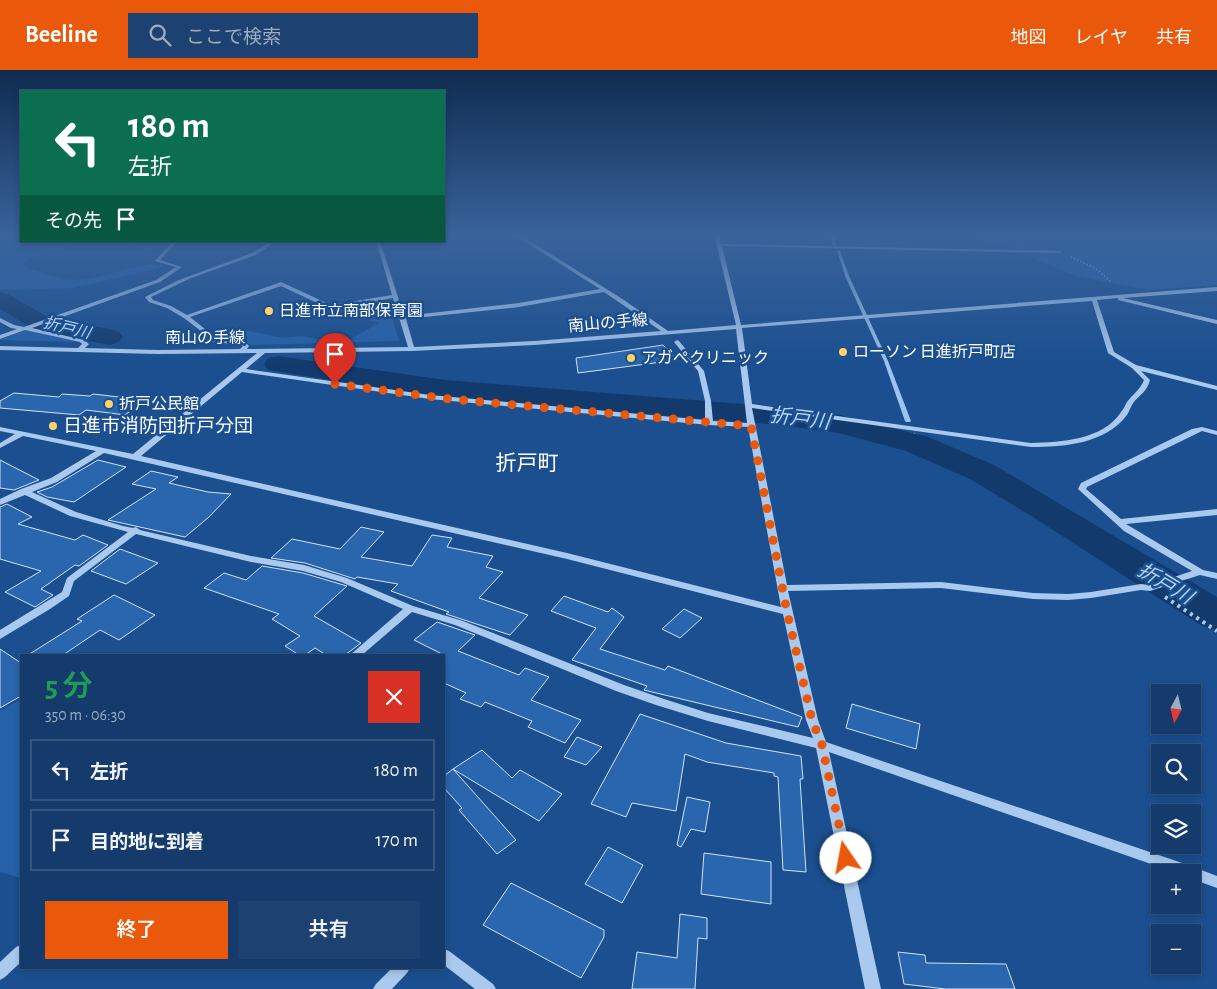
<!DOCTYPE html>
<html lang="ja">
<meta charset="utf-8">
<style>
:root{--surface:#143b6b;--page:#1d4271;--text:#f1f3f6;--muted:#9dadc1;--line:#33557e;--accent:#ea580c}
body{margin:0;font-family:"Alegreya Sans","Noto Sans JP",sans-serif;background:var(--page);color:var(--text);height:100vh;display:flex;flex-direction:column;font-size:19px;white-space:nowrap}
*{box-sizing:border-box;margin:0}
p{font-size:16px;color:var(--muted)}
.icon{flex:none;width:28px;height:28px;fill:none;stroke:currentColor;stroke-width:2;stroke-linecap:round;stroke-linejoin:round}
.map{position:relative;flex:1;overflow:hidden}
.side{position:absolute;left:20px;top:584px;width:425px;height:315px;display:flex;flex-direction:column;background:var(--surface);border-radius:0px;box-shadow:0 2px 8px #0003,0 0 0 1px var(--line)}
.side>*{flex:none}
.top-card{position:absolute;left:20px;top:20px;width:425px;height:152px;border-radius:0px;box-shadow:0 2px 8px #0003,0 0 0 1px var(--line);background:#0b6e4f;color:#fff;overflow:hidden}
.needle{width:32px;rotate:187deg}
.fabs{position:absolute;left:1151px;top:614px;display:grid;gap:10px}
.fabs a{display:grid;place-items:center;width:50px;height:50px;border-radius:0px;background:var(--surface);box-shadow:0 2px 8px #0003,0 0 0 1px var(--line);font-size:25px}
.pin{position:absolute;display:grid;place-items:center;width:42px;height:42px;color:#fff;margin:-51px -21px;border-radius:50% 50% 50% 0;rotate:-45deg;box-shadow:0 0 5px #0007}
.pin .icon{rotate:45deg}
.me{position:absolute;width:55px;margin:-28px;rotate:348deg;stroke-linejoin:round;filter:drop-shadow(0 0 4px #0008)}
.turn{display:flex;align-items:center;gap:18px;height:105px;padding:0 25px;font-size:22px}
.turn .icon{width:65px;height:65px;stroke-width:2.5}
.turn b{display:block;font-size:35px;line-height:42px}
.then{display:flex;align-items:center;height:48px;padding:0 25px;background:#0003;gap:10px;font-size:19px}
.round{display:grid;place-items:center;flex:none;width:52px;height:52px;border-radius:0px;background:var(--page)}
.summary{display:flex;align-items:center;justify-content:space-between;height:85px;padding:0 25px}
h1{font-size:30px;font-weight:600;line-height:38px;color:#1e9e55}
.primary-button{display:flex;gap:10px;margin-top:auto;padding:10px 25px}
.primary-button a{flex:1;height:58px;border-radius:0px;background:var(--accent);color:#fff;font-size:20px;font-weight:600;line-height:58px;text-align:center}
.primary-button a+a{background:var(--page);color:var(--text)}
ul{padding:0;list-style:none}
li{display:flex;align-items:center;gap:15px;height:62px;margin:0 10px 8px;padding:0 15px;border:2px solid var(--line);border-radius:0px}
li div{flex:1}
li b{display:block;font-size:19px}
li em{font-style:normal}
header{display:flex;align-items:center;gap:30px;box-sizing:border-box;height:70px;padding:0 25px;background:var(--accent);color:#fff}
header strong{font-size:24px}
nav{display:flex;gap:28px;margin-inline-start:auto;font-size:18px}
.search{width:350px;height:45px;background:var(--page);display:flex;align-items:center;gap:12px;box-sizing:border-box;padding:0 18px;border-radius:0px;color:var(--muted);font-size:19px}
.map>svg:first-child{display:block}
</style>
<header>
<strong>Beeline</strong>
<div class="search"><svg class="icon" aria-label="search" viewBox="0 0 24 24"><circle cx="10" cy="10" r="6"/><path d="M15 15l6 6"/></svg>ここで検索</div>
<nav><a>地図</a><a>レイヤ</a><a>共有</a></nav>
</header>
<div class="map">
<svg width="1217" height="919" viewBox="0 0 1217 919">
<rect width="100%" height="100%" fill="#1b4f8f"/>
<g fill="#2461a8">
<path d="M0,166h21v5h61l-46,15 -13,6v3l4,3c15,4 33,12 49,12 31,0 61,-21 91,-14l-93,22 -74,2z"/>
<polygon points="975,166 1217,166 1217,215 1148,220 1077,206"/>
<polygon points="98,171 172,171 150,179"/>
<polygon points="387,230 399,271 254,275 220,269 233,270 241,265 224,261 234,258 283,268 300,266 324,270 331,267 349,270 379,253 349,245 343,249 337,239 348,235"/>
<polygon points="25,260 77,272 0,270"/>
<polygon points="21,629 21,808 0,802 0,641"/>
</g>
<g fill="none" stroke-linecap="round" stroke-linejoin="round">
<g fill="#9cc4f0" fill-rule="evenodd">
<polygon points="830,166 834,166 836,176 833,175"/>
<polygon points="837,180 840,181 849,206 888,291 911,351 910,352 906,352 905,351 884,291 845,206"/>
<polygon points="914,363 917,365 920,374 919,375 915,375 914,374 911,365"/>
</g>
<g fill="#123a6d" fill-rule="evenodd">
<polygon points="0,222 8,224 53,250 110,259 119,262 123,267 119,272 110,275 37,261 0,239"/>
<polygon points="278,286 445,310 779,337 840,345 928,367 994,395 1217,527 1217,560 1202,556 1036,449 970,409 906,381 839,363 779,355 445,328 268,300 264,294 268,288"/>
</g>
</g>
<g fill="#2a66ad" stroke="#cfe3fa">
<polygon points="663,275 677,290 578,303 576,288"/>
<polygon points="14,323 59,327 62,324 90,326 93,324 146,330 125,345 86,340 79,345 0,338 0,331"/>
<polygon points="0,390 39,410 14,420 0,418"/>
<polygon points="98,390 126,397 74,432 47,427 37,422 52,417"/>
<polygon points="151,401 178,407 169,413 208,422 231,424 209,447 185,467 108,450 156,419 132,414"/>
<polygon points="7,434 32,447 18,454 75,470 83,465 108,475 79,496 75,495 41,519 53,525 35,537 5,522 41,501 0,489 0,437"/>
<polygon points="361,457 384,462 361,487 412,496 432,465 452,468 447,477 493,486 486,497 503,502 479,528 528,545 510,565 446,544 449,542 391,521 398,514 357,507 355,509 305,493 271,488 292,469 340,479"/>
<polygon points="120,479 158,493 126,514 91,501"/>
<polygon points="262,496 303,503 347,516 314,546 361,573 345,585 326,585 315,578 305,585 299,585 285,576 300,566 272,549 279,544 204,518 224,503 246,510"/>
<polygon points="114,525 155,545 119,570 100,560 63,585 28,585 82,551 77,549"/>
<polygon points="564,526 608,542 612,538 624,547 600,579 665,600 668,596 802,647 798,657 648,621 644,620 647,616 572,590 596,558 551,541"/>
<polygon points="684,539 702,548 680,568 662,559"/>
<polygon points="437,552 475,565 458,581 519,605 525,598 549,607 531,630 581,650 565,673 528,657 532,651 485,632 481,637 460,629 466,623 444,613 444,585 414,570"/>
<polygon points="0,579 21,593 21,626 0,638"/>
<polygon points="852,634 920,654 916,679 846,658"/>
<polygon points="640,644 726,673 801,686 803,709 800,709 806,802 783,800 778,707 774,706 774,703 707,692 685,684 676,741 632,733 626,747 591,734"/>
<polygon points="577,667 602,677 586,695 564,687"/>
<polygon points="482,680 512,708 520,700 562,724 539,751 453,699"/>
<polygon points="453,699 516,770 497,784 459,740 462,738 444,718 444,706"/>
<polygon points="687,727 710,732 705,762 691,759 681,777 677,775"/>
<polygon points="608,777 643,795 622,833 585,814"/>
<polygon points="704,783 771,792 771,834 701,824"/>
<polygon points="511,813 604,860 604,867 581,908 483,855"/>
<polygon points="680,844 707,848 707,869 698,868 695,919 632,919 637,882 677,888"/>
<polygon points="898,882 925,885 926,893 1006,894 1015,919 945,919 904,914"/>
</g>
<g fill="none" stroke-linecap="round" stroke-linejoin="round">
<polyline stroke="#a9c9ee" stroke-width="2" stroke-dasharray="1 2.5" stroke-linecap="butt" points="1071,187 1095,198 1110,211"/>
<polyline stroke="#a9c9ee" stroke-width="4" stroke-dasharray="3 4.5" stroke-linecap="butt" points="1165,527 1217,561"/>
<g fill="#a9c9ee" fill-rule="evenodd">
<path d="M516,166h6l102,64 44,31 68,-6 -19,-79 -1,-1 -1,-9h4l2,8 339,7 2,1 -2,1 -338,-7 19,79 476,-38v4l-94,7 94,22v4l-99,-24v-2l-21,2 17,52 22,13 81,21v4l-76,-19 9,9c-4,14 -11,14 -18,25 -2,3 -3,7 -5,10 -22,29 -63,32 -96,32l-279,-39 35,177 154,-3 92,11 35,1 23,-2 50,-8 9,1 42,-14 -68,-40 -46,-42 3,-6 111,-54 10,-2 15,4v4l-15,-4 -4,2 -111,54 -1,2 35,30 96,-10v6l-91,9 77,46 14,3v6l-17,-4 -50,16 -9,-1 -50,8 -23,2 -35,-1 -92,-11 -153,3 30,129 8,22 365,124 26,10v12l-25,-9v-7h-18l-345,-120 52,237h-16l-49,-241 -108,-27 -52,-16 -40,-14 -161,-66 -43,-13 -50,43h-12l53,-46 -62,-27 -38,-11 -52,-9 -115,-28 -62,47 -5,15 -19,13 -50,30v-9l62,-38 5,-14 61,-46 -58,-16 -45,-21 -25,10v-6l21,-10 30,-11 45,-27 -73,-15 -23,12v-5l15,-9 -15,-3v-4l133,27 124,-101 -99,1 -158,-4v-4l78,2 4,-4 -2,-2 -55,-12 -25,9v-4l17,-6 -6,-1 -11,-6v-4l14,7 10,2 132,-47 20,-13 -21,-6 18,-20h5l-18,19 22,7 -22,15 -128,46 52,12 5,4 -4,4 73,2 82,-1 3,-3 -2,-1 -35,-4 -5,-10 -17,-13 -17,-10 -18,-6 -4,-5 34,-17 73,-27 20,-12h5l-21,14 -65,23 -40,19 2,3 18,6 16,9 94,-33 50,23 61,-10 -16,-54h4l24,75 115,-13 81,-14zM281,216l49,23 63,-11 15,49 -161,2 2,-3 -4,-4 -35,-4 -5,-9 -15,-12zM604,222l57,39 -127,10 -120,6 -8,-28 113,-12zM1092,231l16,52 24,15 12,12c-4,10 -11,14 -17,22 -2,3 -3,7 -6,10 -18,28 -60,30 -90,31l-279,-39 -10,-76zM736,259l11,94 -34,-2 -2,-20 -7,-30 -25,-30 -2,-1 -3,2 24,29 7,30v19l-275,-25 -184,-26 19,-16 147,-2 122,-6zM242,302l188,27 279,26 39,2 33,180 -214,-54 -426,-97zM104,383l463,106 216,55 23,106 7,18 -105,-25 -44,-14 -40,-14 -161,-64 -50,-15 -66,-28 -43,-13 -53,-9 -111,-26 -4,-3 -3,1 -10,-2 -47,-14 -44,-20 25,-10z"/>
<polygon points="21,875 21,892 5,907 0,910 0,892 16,877"/>
<polygon points="444,879 449,881 493,914 496,919 475,919 444,895"/>
<polygon points="392,898 410,898 407,903 392,919 373,919 376,914"/>
</g>
</g>
<linearGradient id="sky" x2="0" y2="1"><stop stop-color="#0f2b4f"/><stop offset="0.56" stop-color="#39639b"/><stop offset="1" stop-color="#39639b" stop-opacity="0"/></linearGradient>
<rect width="1217" height="295" fill="url(#sky)"/>
<g fill="none" stroke-linecap="round" stroke-linejoin="round">
<polyline stroke="#ea580c" stroke-width="9" stroke-dasharray="0 16.2" points="335,314 449,329 751,356 787,542 812,650 822,675 846,788"/>
</g>
<g fill="#ffd166" stroke="#1b4f8f" stroke-width="2">
<circle cx="269" cy="241" r="5"/>
<circle cx="843" cy="282" r="5"/>
<circle cx="631" cy="288" r="5"/>
<circle cx="109" cy="334" r="5"/>
<circle cx="53" cy="356" r="5"/>
</g>
<g text-anchor="middle" dominant-baseline="central" stroke-width="5" stroke-linejoin="round" paint-order="stroke">
<g font-size="16" fill="#fff" stroke="#1b4f8f" text-anchor="start">
<text x="279" y="241">日進市立南部保育園</text>
<text x="853" y="282">ローソン 日進折戸町店</text>
<text x="641" y="288">アガぺクリニック</text>
<text x="119" y="334">折戸公民館</text>
</g>
<g font-size="16" fill="#fff" stroke="#1b4f8f">
<text transform="translate(608 253) rotate(-5)">南山の手線</text>
<text x="205" y="268">南山の手線</text>
</g>
<g font-size="16" font-style="italic" fill="#b5d3f5" stroke="#1b4f8f">
<text transform="translate(67 258) rotate(14)">折戸川</text>
</g>
<g font-size="19" fill="#fff" stroke="#1b4f8f" text-anchor="start">
<text x="63" y="356">日進市消防団折戸分団</text>
</g>
<g font-size="20" font-style="italic" fill="#b5d3f5" stroke="#1b4f8f">
<text transform="translate(800 349) rotate(7)">折戸川</text>
<text transform="translate(1165 514) rotate(31)">折戸川</text>
</g>
<g font-size="21" fill="#fff" stroke="#1b4f8f">
<text x="527" y="393">折戸町</text>
</g>
</g>
</svg>
<div class="fabs">
<a><svg class="needle" viewBox="-14 -14 28 28"><path d="M0-13l5 13h-10z" fill="#e53935"/><path d="M0 13l5-13h-10z" fill="#9dadc1"/></svg></a>
<a><svg class="icon" aria-label="search" viewBox="0 0 24 24"><circle cx="10" cy="10" r="6"/><path d="M15 15l6 6"/></svg></a>
<a><svg class="icon" aria-label="layers" viewBox="0 0 24 24"><path d="M12 4l9 5-9 5-9-5zM3 14l9 5 9-5"/></svg></a>
<a>+</a>
<a>−</a>
</div>
<div class="pin" style="left:335px;top:314px;background:#d93025"><svg class="icon" aria-label="arrive" viewBox="0 0 24 24"><path d="M6 21V4h12l-3 4 3 4H6"/></svg></div>
<svg class="me" style="left:846px;top:788px" viewBox="-20 -20 40 40"><circle r="19" fill="#fff"/><path d="M0-13L10 11 0 6-10 11z" fill="#ea580c"/></svg>
<div class="top-card">
<div class="turn"><svg class="icon" aria-label="left" viewBox="0 0 24 24"><path d="M17 20v-9H6M10 6l-5 5 5 5"/></svg><div><b>180 m</b>左折</div></div>
<div class="then">その先<svg class="icon" aria-label="arrive" viewBox="0 0 24 24"><path d="M6 21V4h12l-3 4 3 4H6"/></svg></div>
</div>
<section class="side">
<div class="summary"><div><h1>5 分</h1><p>350 m · 06:30</p></div><a class="round" style="background:#d93025;color:#fff"><svg class="icon" aria-label="close" viewBox="0 0 24 24"><path d="M6 6l12 12M18 6L6 18"/></svg></a></div>
<ul>
<li><svg class="icon" aria-label="left" viewBox="0 0 24 24"><path d="M17 20v-9H6M10 6l-5 5 5 5"/></svg><div><b>左折</b></div><em>180 m</em></li>
<li><svg class="icon" aria-label="arrive" viewBox="0 0 24 24"><path d="M6 21V4h12l-3 4 3 4H6"/></svg><div><b>目的地に到着</b></div><em>170 m</em></li>
</ul>
<div class="primary-button"><a>終了</a><a>共有</a></div>
</section>
</div>
